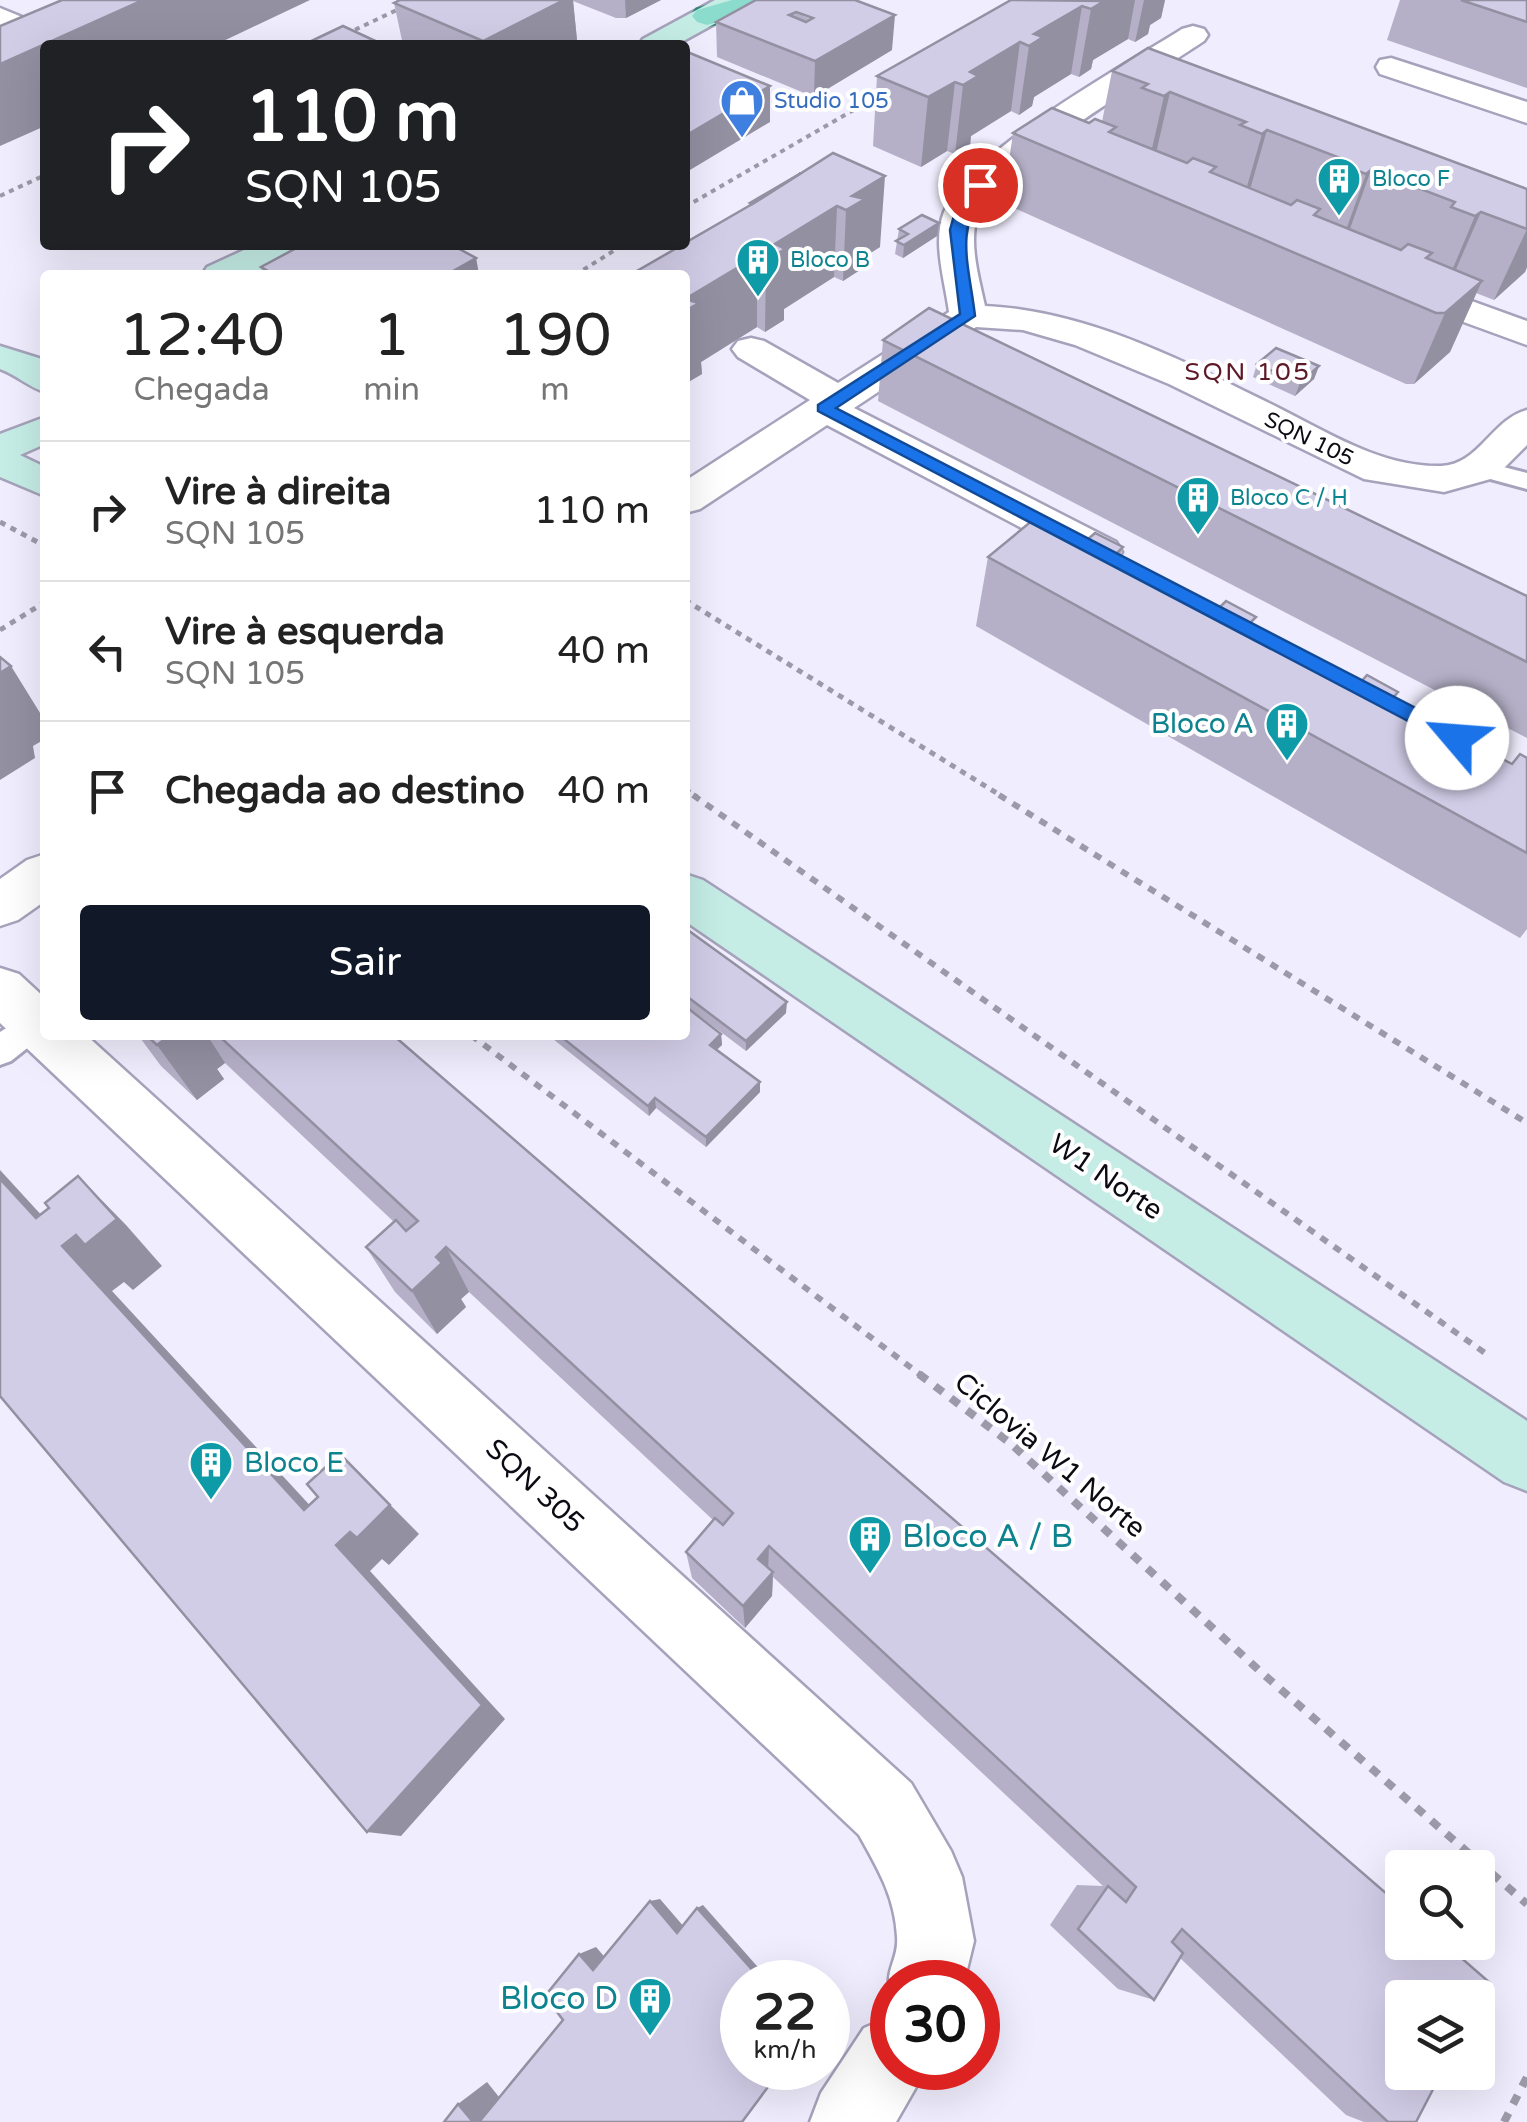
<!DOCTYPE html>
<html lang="pt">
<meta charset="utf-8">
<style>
:root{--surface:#fff;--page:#f6f6f6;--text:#222;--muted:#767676;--line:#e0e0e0;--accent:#111827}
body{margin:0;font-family:"Varela Round",sans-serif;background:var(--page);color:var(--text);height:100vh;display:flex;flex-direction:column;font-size:38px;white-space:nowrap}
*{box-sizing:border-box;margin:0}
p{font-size:32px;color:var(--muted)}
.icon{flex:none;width:55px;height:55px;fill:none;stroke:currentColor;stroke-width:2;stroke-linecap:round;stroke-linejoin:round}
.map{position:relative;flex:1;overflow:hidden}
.drawer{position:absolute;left:40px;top:270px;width:650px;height:770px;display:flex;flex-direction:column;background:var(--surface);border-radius:10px;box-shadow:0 10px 40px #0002}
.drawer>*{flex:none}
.guide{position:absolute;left:40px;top:40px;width:650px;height:210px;border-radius:10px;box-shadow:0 10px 40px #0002;background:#202124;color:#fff;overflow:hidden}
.buttons{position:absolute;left:1385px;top:1850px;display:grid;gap:20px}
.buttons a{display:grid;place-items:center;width:110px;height:110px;border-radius:10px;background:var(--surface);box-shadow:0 10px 40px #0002;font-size:50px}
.speed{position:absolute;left:720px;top:1960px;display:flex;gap:20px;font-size:50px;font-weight:700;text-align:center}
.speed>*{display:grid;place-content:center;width:130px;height:130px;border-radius:50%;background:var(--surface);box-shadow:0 10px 40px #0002;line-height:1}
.speed small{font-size:25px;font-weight:400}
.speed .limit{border:15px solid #d22;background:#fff;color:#111}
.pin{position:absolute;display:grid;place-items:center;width:85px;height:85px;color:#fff;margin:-42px;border:5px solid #fff;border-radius:50%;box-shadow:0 2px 10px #0007}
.me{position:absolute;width:110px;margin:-55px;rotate:297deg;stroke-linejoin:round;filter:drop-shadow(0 0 8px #0008)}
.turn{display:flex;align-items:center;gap:35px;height:210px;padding:0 40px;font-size:45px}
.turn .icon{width:130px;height:130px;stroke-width:2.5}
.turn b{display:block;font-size:70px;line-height:85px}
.eta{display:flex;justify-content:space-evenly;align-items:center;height:170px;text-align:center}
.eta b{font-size:60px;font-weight:600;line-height:70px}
.action{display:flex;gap:20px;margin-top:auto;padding:20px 40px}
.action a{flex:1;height:115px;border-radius:10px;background:var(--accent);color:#fff;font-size:40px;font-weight:600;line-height:115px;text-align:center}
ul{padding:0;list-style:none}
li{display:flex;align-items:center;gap:30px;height:140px;padding:0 40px;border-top:2px solid var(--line)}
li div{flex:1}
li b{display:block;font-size:38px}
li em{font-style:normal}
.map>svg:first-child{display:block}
</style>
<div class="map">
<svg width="1527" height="2122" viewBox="0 0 1527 2122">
<rect width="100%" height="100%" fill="#f0edfe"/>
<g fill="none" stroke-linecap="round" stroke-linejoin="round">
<defs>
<g id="lane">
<polygon points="1480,461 1527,473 1527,489 1472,474 1468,469"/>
<polygon points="36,1010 45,1013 45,1034 11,1061 0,1065 0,1032"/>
</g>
<g id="street">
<polygon points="0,8 22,17 26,23 22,29 0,29"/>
<path d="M1193,26l11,3 4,6 -4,6c-46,31 -210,128 -226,173 -10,28 1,64 7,92 104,5 200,56 292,101 52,26 104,60 164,59 38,-1 51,-47 86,-56v35l-33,33 -50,14 -80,-13 -195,-95 -94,-39 -52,-15 -47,-3 -122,81 262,134 6,10 -6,10 -15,4 -15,-4 -259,-137 -127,84 -15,4v-32l125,-81 -72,-43 -6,-8 6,-8 13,-3 13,3 74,42 111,-71c-4,-31 -17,-70 -5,-100 27,-63 178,-145 238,-183z"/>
<polygon points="1391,58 1527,102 1527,123 1380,74 1376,67 1380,60"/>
<polygon points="1400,275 1527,321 1527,345 1387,294 1382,286 1387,278"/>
<polygon points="45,854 45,901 18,920 0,926 0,879 27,860"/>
<path d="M0,968l19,6 26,24v37h41l825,748 40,68 11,26 12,64 -10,41h-72v15c-10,-26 7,-36 5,-60 -2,-40 -19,-68 -38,-102l-859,-812z"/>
<polygon points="892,2016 892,2068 927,2068 896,2122 810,2122 821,2093 864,2028"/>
</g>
<g id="secondary">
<polygon points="715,0 752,0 747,6 676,45 639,45 643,39"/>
<path d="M255,245h46c-21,30 -67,30 -99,30l5,-8z"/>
<path d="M0,346l45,14v32c-17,-5 -28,-17 -45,-23z"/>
<polygon points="45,417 45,444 20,455 45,467 45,496 0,477 0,434"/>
<polygon points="685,874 703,880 1527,1421 1527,1491 1504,1482 685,921"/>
</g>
<polygon id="primary" points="732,0 780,0 775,6 707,25 697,22 692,16 697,10"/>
</defs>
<use href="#lane" stroke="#a6a2bb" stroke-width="6"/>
<use href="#street" stroke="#a6a2bb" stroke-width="5"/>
<use href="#secondary" stroke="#a6a2bb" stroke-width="5"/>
<use href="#primary" stroke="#2d8376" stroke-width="5"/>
<g stroke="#9c9aa8" stroke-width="4" stroke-dasharray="5 5" stroke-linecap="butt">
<polyline points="346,34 418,0"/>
<polyline points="0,196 45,175"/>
<polyline points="685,207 883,93"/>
<polyline points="575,275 623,245"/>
</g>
<g stroke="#9c9aa8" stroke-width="5" stroke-dasharray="6 6" stroke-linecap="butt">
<polyline points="0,522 45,546"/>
<polyline points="685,600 1003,797"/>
<polyline points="0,630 45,602"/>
<polyline points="685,789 697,797"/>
</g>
<g stroke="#9c9aa8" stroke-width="6" stroke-dasharray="8 8" stroke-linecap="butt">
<polyline points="693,795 1485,1353"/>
<polyline points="999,795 1527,1123"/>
<polyline points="471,1035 922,1376"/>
</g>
<g stroke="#9c9aa8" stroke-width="8" stroke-dasharray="10 10" stroke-linecap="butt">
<polyline points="919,1374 1010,1443 1262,1673 1527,1904"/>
<polyline points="1504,2122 1527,2077"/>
</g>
<use href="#lane" fill="#fff" fill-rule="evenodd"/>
<use href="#street" fill="#fff" fill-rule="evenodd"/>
<use href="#secondary" fill="#c5ede6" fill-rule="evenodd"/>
<use href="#primary" fill="#8cdccd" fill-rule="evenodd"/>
</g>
<g fill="#b5b0c7" fill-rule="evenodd">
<polygon points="400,0 661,0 626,18 616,18 573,1 577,40 568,45 403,45 394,3"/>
<path d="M855,0l37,50 -78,47 -97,-40 -1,-35zM796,12l17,6 -2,1 -15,-6 -7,2z"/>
<polygon points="1011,0 1165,0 1161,18 1150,25 1148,34 1135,42 1128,39 1093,60 1091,69 1079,77 1071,74 1034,97 1032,106 1019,115 1011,111 971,136 970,145 955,154 947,151 921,167 873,146 877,76"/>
<polygon points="1400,0 1527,0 1527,88 1387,40"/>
<polygon points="1112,71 1527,189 1527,267 1525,272 1494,300 1476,293 1450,352 1414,384 1406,384 1003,203 1013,133 1102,122"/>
<polygon points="833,153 880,247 861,259 860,270 843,281 834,277 784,309 784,320 765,332 757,327 701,362 702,374 685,384 750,203"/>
<polygon points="899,229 937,236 903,258 895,254"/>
<polygon points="476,258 479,275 263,275 261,267"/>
<polygon points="883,340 1527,596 1527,738 878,401"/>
<polygon points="1257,364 1319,366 1314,379 1295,396 1253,377"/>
<polygon points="1087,540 1123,547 1120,558 1512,764 1527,758 1527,929 1520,938 976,626 988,557"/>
<polygon points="685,928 786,1013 746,1051 685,1005"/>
<polygon points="721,1034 722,1045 716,1050 760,1092 706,1147 656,1108 649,1116 548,1035"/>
<polygon points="138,1035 393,1035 1416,2122 1364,2122 1346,2115 1180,1958 1154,2000 1118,1989 1050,1925 1077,1885 1103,1886 773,1577 772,1596 745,1628 692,1578 686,1552 713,1520 469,1292 461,1299 466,1307 437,1334 395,1292 366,1247 394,1222 225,1063 217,1069 224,1079 197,1100 161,1066"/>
</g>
<g fill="#9390a2">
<polygon points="143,0 310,0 215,45 45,45 45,126 0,146 0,64"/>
<polygon points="564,0 573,0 577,40 568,45 484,45 483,41"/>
<polygon points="625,0 661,0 626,18"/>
<polygon points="1095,0 1135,0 1128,39 1093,60 1091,69 1079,77 1091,9"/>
<polygon points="1144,0 1165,0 1161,18 1150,25 1148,34 1135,42"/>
<polygon points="1082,6 1071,74 1034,97 1032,106 1019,115 1029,46 1034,34"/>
<polygon points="895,15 892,50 814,97 815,61"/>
<polygon points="1020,42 1011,111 971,136 970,145 955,154 963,85 970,72"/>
<polygon points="955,82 947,151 921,167 928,97"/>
<polygon points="770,86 770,122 685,173 685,136"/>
<polygon points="1170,92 1154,162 1148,166 1164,96"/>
<polygon points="1267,130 1247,200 1242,204 1262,134"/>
<polygon points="1371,170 1346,240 1341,244 1366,174"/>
<polygon points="885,176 880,247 861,259 860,270 843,281 846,210 852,196"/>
<polygon points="837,206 834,277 784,309 784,320 765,332 766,261 775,244"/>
<polygon points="1481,212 1450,283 1445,287 1475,216"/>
<polygon points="939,223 937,236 903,258 904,245"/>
<polygon points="1527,229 1527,267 1525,272 1494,300"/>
<polygon points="757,256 757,327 701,362 702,374 685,384 685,299"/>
<polygon points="476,258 479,275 446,275"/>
<polygon points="1482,281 1450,352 1414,384 1445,313"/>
<polygon points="1319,366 1314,379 1295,396 1300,383"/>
<polygon points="11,666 45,721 45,739 33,746 35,758 0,780 0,673"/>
<polygon points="787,1002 786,1013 746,1051 746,1041"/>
<polygon points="721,1034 722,1045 710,1056 710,1045"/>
<polygon points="170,1035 207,1035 225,1063 217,1069 224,1079 197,1100 157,1045"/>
<polygon points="760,1082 760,1092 706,1147 706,1137"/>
<polygon points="655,1098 656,1108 649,1116 648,1106"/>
<polygon points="0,1170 67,1243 78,1176 126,1225 162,1266 133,1290 124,1282 112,1291 340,1538 304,1510 0,1179"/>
<polygon points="446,1247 469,1292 461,1299 466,1307 437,1334 412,1291 436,1257"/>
<polygon points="340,1454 419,1534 389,1565 382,1559 370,1571 505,1719 401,1836 367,1832 336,1545 350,1532"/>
<polygon points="769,1546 768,1573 758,1559"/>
<polygon points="773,1572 772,1596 745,1628 743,1606"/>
<polygon points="660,1899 685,1928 677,1933 650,1901"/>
<polygon points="703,1905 771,1982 763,1982 697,1908"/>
<polygon points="596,1947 609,1962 593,1970 579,1954"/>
<polygon points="487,2082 503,2102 480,2122 473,2122 458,2104"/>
</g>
<g fill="#d2cde7" stroke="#9390a2" stroke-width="2.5" fill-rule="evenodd">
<polygon points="62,0 143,0 0,64 0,26"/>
<polygon points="400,0 564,0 483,41 394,3"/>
<path d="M756,0h99l40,15 -80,46 -99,-39zM796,12l17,6 -7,4 -17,-7z"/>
<polygon points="1011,0 1104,1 1091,9 1082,6 1034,34 1043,37 1029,46 1020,42 970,72 978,76 963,85 955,82 928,97 877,76"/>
<polygon points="1461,0 1527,0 1527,22"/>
<polygon points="343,26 384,45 303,45"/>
<polygon points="1148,48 1527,189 1527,229 1481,212 1475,216 1451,207 1455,202 1371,170 1366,174 1342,165 1348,161 1267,130 1262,134 1240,125 1246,122 1170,92 1164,96 1142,88 1148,84 1112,71"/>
<polygon points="685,51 770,86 685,136"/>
<polygon points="1052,108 1089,123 1095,119 1116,127 1109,132 1187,163 1193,158 1216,167 1210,172 1291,205 1297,200 1320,209 1314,215 1401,250 1408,244 1432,253 1426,258 1482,281 1445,313 1436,313 1013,133"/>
<polygon points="833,153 885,176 852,196 865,199 846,210 837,206 775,244 785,249 766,261 757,256 685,299 699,303 685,311 685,275 630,275 682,245 685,245 685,243 754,203"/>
<polygon points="801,173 752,204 750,203"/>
<polygon points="922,215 939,223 904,245 896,241 908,234 899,229"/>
<polygon points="302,245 452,245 476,258 446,275 275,275 261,267"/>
<polygon points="929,308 1527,596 1527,662 883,340"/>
<polygon points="1276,348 1319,366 1300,383 1257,364"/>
<polygon points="1039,515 1087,540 1095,533 1123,547 1115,555 1218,609 1226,601 1256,617 1248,625 1359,684 1367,675 1398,692 1391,700 1512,764 1520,754 1527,758 1527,853 988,557"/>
<polygon points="0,657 11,666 0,673"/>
<polygon points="685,928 787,1002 746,1041 685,995"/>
<polygon points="685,1006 721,1034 710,1045 760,1082 706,1137 655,1098 648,1106 559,1035 685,1035"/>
<polygon points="146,1035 170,1035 157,1045"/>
<polygon points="218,1035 393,1035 1402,1907 1402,1942 1443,1942 1489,1982 1478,2004 1478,1998 1402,1998 1402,2072 1442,2072 1416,2122 1388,2122 1182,1929 1172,1942 1183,1953 1154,2000 1078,1929 1108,1886 1126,1902 1136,1887 769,1546 758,1559 773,1572 743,1606 686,1552 715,1518 723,1525 733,1513 446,1247 436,1257 442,1263 412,1291 366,1247 396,1220 406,1231 418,1221"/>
<polygon points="78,1176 117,1219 85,1245 76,1235 62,1246 304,1510 318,1497 307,1484 340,1454 390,1505 357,1538 350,1532 336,1545 482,1705 367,1832 0,1396 0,1179 36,1218 49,1208 45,1203"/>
<polygon points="650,1901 677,1933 697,1908 763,1982 742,1982 742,2068 782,2068 742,2122 479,2122 563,2020 545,1996 579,1954 593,1970"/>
<polygon points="458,2104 473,2122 444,2122"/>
</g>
<path fill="#1a73e8" stroke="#114b97" stroke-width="2.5" d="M975,182l11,3c-32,46 -17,79 -11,131l-139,92 628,325v10h-14l-632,-332v-6l142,-91 -10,-84 6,-22z"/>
<defs>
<symbol id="shop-pin" viewBox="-11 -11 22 30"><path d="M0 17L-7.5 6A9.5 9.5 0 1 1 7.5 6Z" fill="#3f7fe0" stroke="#fff"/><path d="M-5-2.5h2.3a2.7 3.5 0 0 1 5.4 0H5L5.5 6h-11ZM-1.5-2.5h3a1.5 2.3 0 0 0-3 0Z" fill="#fff"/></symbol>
<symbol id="building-pin" viewBox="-11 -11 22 30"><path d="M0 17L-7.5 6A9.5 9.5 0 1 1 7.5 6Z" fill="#0f9aa8" stroke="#fff"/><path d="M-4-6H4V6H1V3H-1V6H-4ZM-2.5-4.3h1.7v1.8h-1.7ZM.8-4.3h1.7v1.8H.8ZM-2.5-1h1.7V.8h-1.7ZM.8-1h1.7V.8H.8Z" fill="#fff"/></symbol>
</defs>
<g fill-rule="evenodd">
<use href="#shop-pin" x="717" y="76" width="50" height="68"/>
<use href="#building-pin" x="1314" y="154" width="50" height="68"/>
<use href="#building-pin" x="733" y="235" width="50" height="68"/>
<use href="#building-pin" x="1173" y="473" width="50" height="68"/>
<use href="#building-pin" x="1262" y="699" width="50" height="68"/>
<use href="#building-pin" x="186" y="1438" width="50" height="68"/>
<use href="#building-pin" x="845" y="1512" width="50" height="68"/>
<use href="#building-pin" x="625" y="1974" width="50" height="68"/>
</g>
<g text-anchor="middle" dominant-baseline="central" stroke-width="8" stroke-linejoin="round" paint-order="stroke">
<g font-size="22" fill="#366cbe" stroke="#fff" text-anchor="start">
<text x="774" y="101">Studio 105</text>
</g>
<g font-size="22" fill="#0d838f" stroke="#fff" text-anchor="start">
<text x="1372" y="179">Bloco F</text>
<text x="790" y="260">Bloco B</text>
<text x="1230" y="498">Bloco C / H</text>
</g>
<g font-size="22" fill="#0c0a13" stroke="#fff">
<text transform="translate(1309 439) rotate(26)">SQN 105</text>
</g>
<g font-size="25" letter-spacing="2.5" fill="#5e1929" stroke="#fff">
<text x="1248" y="372">SQN 105</text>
</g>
<g font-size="28" fill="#0d838f" stroke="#fff" text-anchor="end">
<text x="1254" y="724">Bloco A</text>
<text x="244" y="1463" text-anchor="start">Bloco E</text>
</g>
<g font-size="28" fill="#0c0a13" stroke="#fff">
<text transform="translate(1106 1177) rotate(34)">W1 Norte</text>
<text transform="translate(1050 1455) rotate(40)">Ciclovia W1 Norte</text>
<text transform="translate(535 1486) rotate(43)">SQN 305</text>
</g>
<g font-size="32" fill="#0d838f" stroke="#fff" text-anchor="start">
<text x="902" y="1537">Bloco A / B</text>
<text x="618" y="1999" text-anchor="end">Bloco D</text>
</g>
</g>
</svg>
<div class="buttons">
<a><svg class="icon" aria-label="search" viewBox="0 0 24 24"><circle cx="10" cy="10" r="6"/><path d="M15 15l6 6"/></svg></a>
<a><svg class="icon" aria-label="layers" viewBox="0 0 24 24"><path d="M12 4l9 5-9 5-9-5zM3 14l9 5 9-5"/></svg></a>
</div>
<div class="speed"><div>22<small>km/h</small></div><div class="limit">30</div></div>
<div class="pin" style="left:980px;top:185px;background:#d93025"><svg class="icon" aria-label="arrive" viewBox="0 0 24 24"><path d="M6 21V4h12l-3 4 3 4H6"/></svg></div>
<svg class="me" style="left:1457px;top:738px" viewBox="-20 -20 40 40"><circle r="19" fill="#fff"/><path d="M0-13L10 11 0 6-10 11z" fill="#1a73e8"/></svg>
<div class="guide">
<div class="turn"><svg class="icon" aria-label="right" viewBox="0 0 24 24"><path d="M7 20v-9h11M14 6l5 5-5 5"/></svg><div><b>110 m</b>SQN 105</div></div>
</div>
<section class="drawer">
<div class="eta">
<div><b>12:40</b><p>Chegada</p></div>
<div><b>1</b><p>min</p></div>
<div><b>190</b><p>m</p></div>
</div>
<ul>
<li><svg class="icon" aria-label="right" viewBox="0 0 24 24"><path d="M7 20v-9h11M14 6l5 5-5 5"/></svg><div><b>Vire à direita</b><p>SQN 105</p></div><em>110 m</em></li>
<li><svg class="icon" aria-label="left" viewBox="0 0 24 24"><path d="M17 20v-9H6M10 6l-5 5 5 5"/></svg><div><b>Vire à esquerda</b><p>SQN 105</p></div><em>40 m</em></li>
<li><svg class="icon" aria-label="arrive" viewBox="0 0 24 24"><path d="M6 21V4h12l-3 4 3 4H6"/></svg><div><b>Chegada ao destino</b></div><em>40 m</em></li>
</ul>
<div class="action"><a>Sair</a></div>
</section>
</div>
